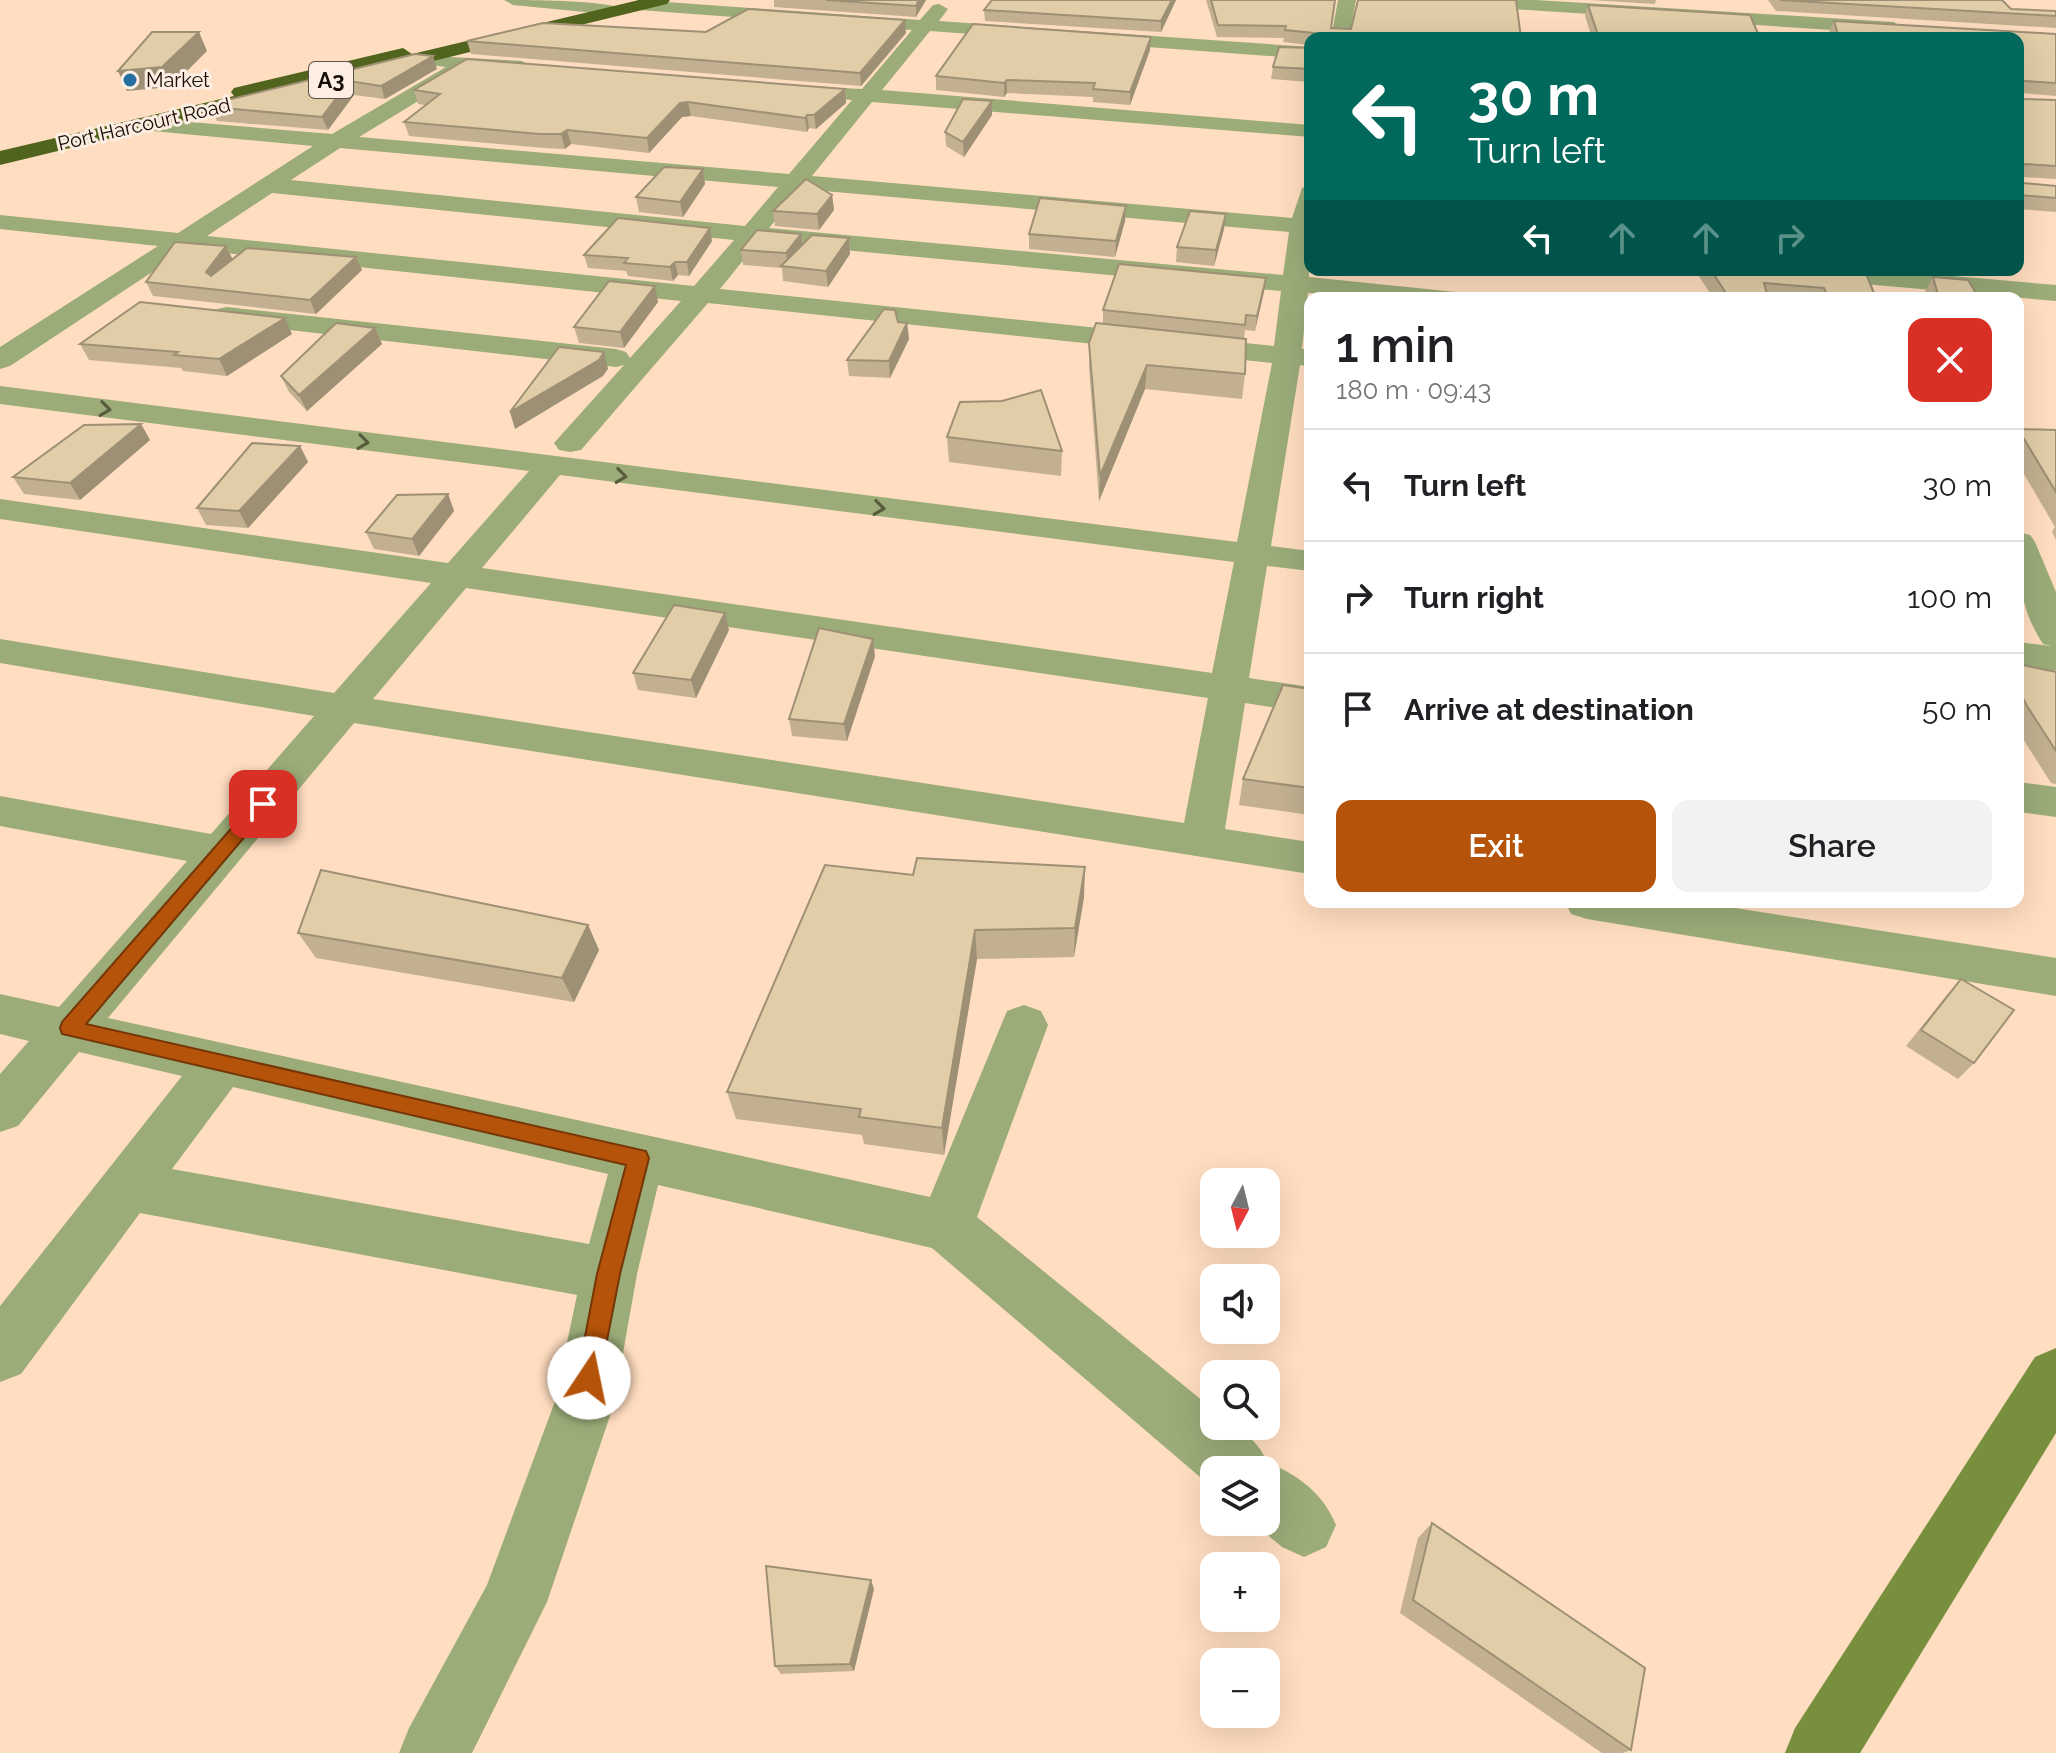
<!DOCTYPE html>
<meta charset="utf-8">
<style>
:root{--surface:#fff;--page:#f2f2f2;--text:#202124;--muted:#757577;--line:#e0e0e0;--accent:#b45309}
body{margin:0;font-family:Raleway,sans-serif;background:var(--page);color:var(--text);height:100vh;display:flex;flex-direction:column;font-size:30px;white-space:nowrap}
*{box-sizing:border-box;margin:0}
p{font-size:26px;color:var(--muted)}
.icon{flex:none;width:44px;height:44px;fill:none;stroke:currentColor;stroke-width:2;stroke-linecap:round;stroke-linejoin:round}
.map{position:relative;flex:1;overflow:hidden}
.sheet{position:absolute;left:1304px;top:292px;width:720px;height:616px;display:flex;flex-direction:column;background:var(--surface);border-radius:16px;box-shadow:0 8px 32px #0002}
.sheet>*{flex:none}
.banner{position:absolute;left:1304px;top:32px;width:720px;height:244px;border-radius:16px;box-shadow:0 8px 32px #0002;background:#00695c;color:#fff;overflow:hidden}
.needle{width:52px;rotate:187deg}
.buttons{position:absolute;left:1200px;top:1168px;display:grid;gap:16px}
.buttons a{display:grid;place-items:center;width:80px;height:80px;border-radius:16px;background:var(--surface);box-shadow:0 8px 32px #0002;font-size:40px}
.pin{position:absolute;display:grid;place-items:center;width:68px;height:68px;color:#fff;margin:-34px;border-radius:16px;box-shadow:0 4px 12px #0006}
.me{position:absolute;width:88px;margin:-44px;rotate:11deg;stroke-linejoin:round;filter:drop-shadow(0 0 6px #0008)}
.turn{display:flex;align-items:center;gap:28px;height:168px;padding:0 32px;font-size:36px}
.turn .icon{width:104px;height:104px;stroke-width:2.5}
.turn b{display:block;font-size:56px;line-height:68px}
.lanes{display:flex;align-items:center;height:76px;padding:0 32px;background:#0003;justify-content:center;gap:40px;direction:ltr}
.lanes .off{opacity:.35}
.round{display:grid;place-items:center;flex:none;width:84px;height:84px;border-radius:16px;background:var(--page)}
.overview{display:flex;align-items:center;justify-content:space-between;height:136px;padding:0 32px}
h1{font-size:48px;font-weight:600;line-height:60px}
.action{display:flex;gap:16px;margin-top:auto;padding:16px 32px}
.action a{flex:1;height:92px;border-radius:16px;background:var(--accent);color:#fff;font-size:32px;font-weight:600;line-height:92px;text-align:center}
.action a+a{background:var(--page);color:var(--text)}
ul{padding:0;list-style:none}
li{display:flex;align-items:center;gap:24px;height:112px;padding:0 32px;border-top:2px solid var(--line)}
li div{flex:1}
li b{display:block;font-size:30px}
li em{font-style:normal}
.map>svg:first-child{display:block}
</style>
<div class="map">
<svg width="2056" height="1753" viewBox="0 0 2056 1753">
<rect width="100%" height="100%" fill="#ffddc0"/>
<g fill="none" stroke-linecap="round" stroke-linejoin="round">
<g fill="#9bac78" fill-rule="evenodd">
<path d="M504,0c23,0 107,0 121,10l-9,5 -103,-10z"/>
<path d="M638,0l282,20 13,-15 6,-1 9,5 -9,12 371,26v12l-380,-28 -48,59 428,35v12l-438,-35 -60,74 480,42 10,-30 8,-2 -1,91 147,15 4,6h-99l-53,-5 -6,56h8v18l-10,-2 -29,181 39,5v20l-43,-5 -18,112 61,9v26l-65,-10 -20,126 85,13v32l-956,-151 -246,295 822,179 77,-186 17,-6 17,6 7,14 -71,192 237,193v16c25,0 43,12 53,36 31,13 56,31 69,63l-10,22 -22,10 -22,-10 -30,-25h14v-52h-52v19l-282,-241 -274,-63 -21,89 -23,130 -67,198 -75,151h-73l10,-25 78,-143 67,-181 23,-109 -437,-82 -119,161 -21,8v-76l182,-230 -103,-24 -61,74 -18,6v-58l29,-33 -29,-7v-40l59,13 128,-146 -187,-35v-30l211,38 103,-118 -314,-53v-24l334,54 97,-110 -431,-64v-20l448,64 81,-92 -529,-67v-18l1237,156 35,-179 -564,-60 -127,147 -11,2 -11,-2 -5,-7 70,-78 -8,2 -389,-44 -10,-2 -4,-6 4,-6 10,-2 389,42 10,3 4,6 51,-57 -494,-52 -177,117 -10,3v-22l158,-101 -158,-17v-14l178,18 135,-87 -171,-16 -8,-1 -3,-5 3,-5 8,-1 190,16 114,-67 -32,-4 -3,-4 3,-4 108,6 10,6 -3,4 -58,-2 -112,68 430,37 63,-74 -66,-5 -7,-2 -3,-4 3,-4 83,4 50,-59 -273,-20 -9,-5zM340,148l438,39 -33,39 -454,-46zM801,189l488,43 -6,43 -514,-47zM272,193l462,47 -40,46 -487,-50zM758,242l523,49 -7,55 -554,-57zM560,475l674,87 -22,111 -730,-105zM466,588l742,110 -24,125 -811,-124zM233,1087l375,87 -19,70 -417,-75z"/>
<polygon points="1338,0 1356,0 1349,38 1331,38"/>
<polygon points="1442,0 1536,0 1894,22 1903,28 1894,34 1451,5"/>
<polygon points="1783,270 1884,270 2056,285 2056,301 1796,278 1787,275"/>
<path d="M2018,532l12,3 5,7 21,50v79l-38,-5v-24l33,4 -8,-2c-24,-37 -25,-70 -25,-112z"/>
<polygon points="2018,782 2056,787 2056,817 2018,812"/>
<polygon points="1565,902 1697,902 2056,958 2056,996 1587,919 1571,914"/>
</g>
<polygon fill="#788f3e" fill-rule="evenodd" points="2056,1348 2056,1433 1860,1753 1785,1753 1795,1728 2035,1357"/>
<polygon fill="#51641d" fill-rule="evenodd" points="639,0 670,0 667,4 376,75 369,73 366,68 277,90 280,94 277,98 0,165 0,151 234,96 231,92 234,88 403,48 412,54"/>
</g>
<g fill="#c2b090">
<polygon points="774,0 926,0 916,17 774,7"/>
<polygon points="992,0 1176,0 1161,32 985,21 984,10"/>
<polygon points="1206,0 1335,0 1331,28 1521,38 1310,38 1310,45 1283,42 1284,38 1217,37"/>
<polygon points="1589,0 1656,0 1655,4"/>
<polygon points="1768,0 2002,0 2011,9 2056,11 2056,28 1776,11"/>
<polygon points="1588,5 1760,38 1592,38 1585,16"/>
<polygon points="1834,21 2056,34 2056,96 2021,93 2021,96 2024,99 2056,100 2056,179 2023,177 2023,183 2056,186 2056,212 2018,209 2018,38 1831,38 1829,32"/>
<polygon points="906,33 861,86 471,54 467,41"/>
<polygon points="1310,48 1310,82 1271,79 1273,67"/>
<polygon points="1150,50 1130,105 1093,102 1093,97 1007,93 1004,97 936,90 936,76"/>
<polygon points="415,54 437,69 385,99 354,95 328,130 217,121 211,107"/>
<polygon points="845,89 846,103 816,129 809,128 807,132 691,116 682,117 649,153 571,144 565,149 544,148 409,136 404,122 425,105 418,104 414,90"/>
<polygon points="992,115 964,157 946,146 945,132"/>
<polygon points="703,169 705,184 683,217 639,212 636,197"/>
<polygon points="832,195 834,210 819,230 775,226 773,211"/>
<polygon points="1126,206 1125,221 1115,257 1029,249 1029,234"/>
<polygon points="1226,214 1224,229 1214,266 1176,262 1177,247"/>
<polygon points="801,234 803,244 849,238 850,254 828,287 783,281 782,268 743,265 741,250"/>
<polygon points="712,241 689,276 678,275 673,281 628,276 626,271 588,268 584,255"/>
<polygon points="226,246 232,259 356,257 362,270 316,314 153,296 146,282"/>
<polygon points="1695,270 1855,270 1876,298 1713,298"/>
<polygon points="1919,270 1947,270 1946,272"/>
<polygon points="1933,277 1979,298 1926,298 1925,292"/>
<polygon points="1266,278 1255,331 1245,330 1244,339 1245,374 1242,399 1145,389 1099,501 1089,367 1089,343 1103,324 1103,310"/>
<polygon points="658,302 624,348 579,343 574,327"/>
<polygon points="898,322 907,323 909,339 890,378 849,376 847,360"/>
<polygon points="375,328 382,344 307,411 289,392 281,376"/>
<polygon points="292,334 227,376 183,371 181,368 89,360 80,344"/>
<polygon points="141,424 150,440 80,500 24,494 13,477"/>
<polygon points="2018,429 2056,430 2056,540 2052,532 2055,527 2018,464"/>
<polygon points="947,437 1062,451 1061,476 949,462"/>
<polygon points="300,446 308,462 248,528 206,525 197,508"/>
<polygon points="448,494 454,511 419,556 374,549 366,532"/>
<polygon points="729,630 696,698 638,690 633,673"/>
<polygon points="875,656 847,741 792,736 789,719"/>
<polygon points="2018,664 2056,672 2056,784 2051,783 2018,731"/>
<polygon points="1310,689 1310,815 1239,805 1243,779"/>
<polygon points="825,865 1084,897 1074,957 977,959 944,1155 864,1144 862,1135 736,1119 727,1092"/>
<polygon points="588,925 599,950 574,1002 316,958 298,933"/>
<polygon points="1961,979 1974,1063 1958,1079 1906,1046 1946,996"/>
<polygon points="1432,1523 1631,1750 1623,1753 1602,1753 1400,1613 1418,1538"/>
<polygon points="874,1589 854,1671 781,1674 775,1666"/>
</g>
<g fill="#9e9075">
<polygon points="919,0 926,0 916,17 916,6"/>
<polygon points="1172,0 1176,0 1161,32 1161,21"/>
<polygon points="905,20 906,33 861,86 860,73"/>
<polygon points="199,32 207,51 171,87 127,91 118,71"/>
<polygon points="1151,37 1150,50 1130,105 1130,92"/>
<polygon points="433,56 437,69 385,99 381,86"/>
<polygon points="1007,80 1007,93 1004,97 1004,83"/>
<polygon points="349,81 354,95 328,130 322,117"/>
<polygon points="845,89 846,103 816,129 814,115"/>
<polygon points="992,101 992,115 964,157 963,142"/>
<polygon points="688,102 691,116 682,117 649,153 647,138 680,103"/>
<polygon points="807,115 809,128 807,132 805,118"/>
<polygon points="567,130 571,144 565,149 561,134"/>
<polygon points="703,169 705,184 683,217 680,202"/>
<polygon points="832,195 834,210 819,230 817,214"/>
<polygon points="1126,206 1125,221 1115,257 1116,241"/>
<polygon points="1226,214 1224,229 1214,266 1216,250"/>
<polygon points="710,228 712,241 689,276 687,262"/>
<polygon points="801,234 803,249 788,266 786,253"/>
<polygon points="849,238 850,254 828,287 826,271"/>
<polygon points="226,246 233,260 213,286 206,272"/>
<polygon points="356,257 362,270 316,314 310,300"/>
<polygon points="675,262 678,275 673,281 670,267"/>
<polygon points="1266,278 1264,292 1255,331 1257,316"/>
<polygon points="655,286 658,302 624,348 620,332"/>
<polygon points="285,318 292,334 227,376 219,359"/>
<polygon points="907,323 909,339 890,378 889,361"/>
<polygon points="375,328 382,344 307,411 299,395"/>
<polygon points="604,352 608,369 603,376 515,429 510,412"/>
<polygon points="1147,365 1145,389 1099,501 1100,476"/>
<polygon points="141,424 150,440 80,500 70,483"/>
<polygon points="300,446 308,462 248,528 239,511"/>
<polygon points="448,494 454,511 419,556 412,539"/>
<polygon points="725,613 729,630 696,698 691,680"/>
<polygon points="873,639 875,656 847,741 844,724"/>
<polygon points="1085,867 1084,897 1074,957 1075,928"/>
<polygon points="588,925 599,950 574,1002 562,978"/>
<polygon points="975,930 977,959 944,1155 942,1128"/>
<polygon points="871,1580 874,1589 854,1671 850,1664"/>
</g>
<g fill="#e1cda7" stroke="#9e9075" stroke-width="2">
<polygon points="826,0 919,0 916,6"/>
<polygon points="992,0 1172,0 1161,21 984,10"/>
<polygon points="1211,0 1335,0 1331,28 1351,29 1358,0 1516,0 1521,38 1314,38 1314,33 1285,30 1286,26 1218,25"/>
<polygon points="1780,0 2002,0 2011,9 2056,11 2056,16"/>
<polygon points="1588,5 1750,15 1760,38 1599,38"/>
<polygon points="748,9 905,20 860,73 467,41 543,23 706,32"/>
<polygon points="1834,21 2056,34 2056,83 2024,81 2021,84 2021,96 2024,99 2056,100 2056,166 2025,164 2022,167 2023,183 2056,186 2056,198 2018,195 2018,38 1839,38"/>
<polygon points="973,24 1151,37 1130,92 1093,89 1095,83 1007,80 1004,83 936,76"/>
<polygon points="152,32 199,32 162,67 118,71"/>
<polygon points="1279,47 1310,48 1310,69 1273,67"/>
<polygon points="415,54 433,56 381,86 349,81 322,117 211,107 211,104"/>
<polygon points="467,59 845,89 814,115 807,115 805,118 688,102 680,103 647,138 567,130 561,134 540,134 404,122 440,94 414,90"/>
<polygon points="963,99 992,101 963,142 945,132"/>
<polygon points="664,167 703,169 680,202 636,197"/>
<polygon points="806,179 832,195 817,214 773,211"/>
<polygon points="1040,198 1126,206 1116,241 1029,234"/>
<polygon points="1190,211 1226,214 1216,250 1177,247"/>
<polygon points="618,218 710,228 687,262 675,262 670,267 624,263 628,258 584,255"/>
<polygon points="757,230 801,234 786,253 741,250"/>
<polygon points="812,235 849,238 826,271 781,266"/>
<polygon points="175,242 226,246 206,272 211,276 247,248 356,257 310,300 146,282"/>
<polygon points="1119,264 1266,278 1257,316 1246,315 1245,325 1103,310"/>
<polygon points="1711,270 1865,271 1876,298 1829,298 1824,288 1764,283 1768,298 1729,298"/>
<polygon points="1933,277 1968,280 1979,298 1939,298"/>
<polygon points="609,281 655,286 620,332 574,327"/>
<polygon points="1499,293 1557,298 1502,298"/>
<polygon points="140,302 285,318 219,359 174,355 178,352 80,344"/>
<polygon points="884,309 895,310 898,322 907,323 889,361 847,360"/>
<polygon points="336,323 375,328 299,395 281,376"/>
<polygon points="1096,323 1246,339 1245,374 1147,365 1100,476 1089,343"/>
<polygon points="559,347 604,352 599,360 510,412"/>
<polygon points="1041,390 1062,451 947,437 960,402 1002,401"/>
<polygon points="141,424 70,483 13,477 84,425"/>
<polygon points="2018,429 2056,430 2056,492"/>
<polygon points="252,443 300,446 239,511 197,508"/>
<polygon points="448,494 412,539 366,532 397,495"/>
<polygon points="674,605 725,613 691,680 633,673"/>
<polygon points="819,628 873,639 844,724 789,719"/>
<polygon points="2018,664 2056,672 2056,751 2027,706 2018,689"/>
<polygon points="1283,685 1310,689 1310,788 1243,779"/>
<polygon points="917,858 1085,867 1075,928 975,930 942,1128 859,1117 861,1109 727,1092 825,865 913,875"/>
<polygon points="321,870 588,925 562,978 298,933"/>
<polygon points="1961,979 2014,1010 1974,1063 1921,1030"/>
<polygon points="1432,1523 1645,1668 1631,1750 1413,1600"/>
<polygon points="766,1566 871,1580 850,1664 775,1666"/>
</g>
<defs><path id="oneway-chevron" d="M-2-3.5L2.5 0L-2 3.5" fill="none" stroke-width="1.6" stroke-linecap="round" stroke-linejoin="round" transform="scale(2)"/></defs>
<g stroke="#5a5c3e">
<use href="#oneway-chevron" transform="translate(105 409) rotate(7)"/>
<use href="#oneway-chevron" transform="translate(363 442) rotate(7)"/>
<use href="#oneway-chevron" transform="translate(621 476) rotate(7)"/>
<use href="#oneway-chevron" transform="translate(879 508) rotate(7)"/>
</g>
<polygon fill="#b45309" stroke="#753606" stroke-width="2" points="263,798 269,799 272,804 269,808 86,1024 646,1151 649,1158 620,1274 598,1386 589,1390 580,1386 577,1378 597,1274 626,1165 62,1034 60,1028 62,1022 257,799"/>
<circle fill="#246fa2" stroke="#fceee3" stroke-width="3" cx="130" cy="80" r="8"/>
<g text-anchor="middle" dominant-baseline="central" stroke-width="6" stroke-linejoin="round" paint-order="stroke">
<g font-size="20" fill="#180d04" stroke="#fceee3" text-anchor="start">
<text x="146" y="80">Market</text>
</g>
<g font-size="20" fill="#180d04" stroke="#fceee3">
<text transform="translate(144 124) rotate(-13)">Port Harcourt Road</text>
</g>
<rect fill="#fceee3" stroke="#5c5047" stroke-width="2" x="309" y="62" width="44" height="36" rx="6"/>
<g font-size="22" font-weight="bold" fill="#180d04">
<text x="331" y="80">A3</text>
</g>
</g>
</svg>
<div class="buttons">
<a><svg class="needle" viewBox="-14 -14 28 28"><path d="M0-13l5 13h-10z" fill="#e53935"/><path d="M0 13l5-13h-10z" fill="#757577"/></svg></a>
<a><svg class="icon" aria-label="sound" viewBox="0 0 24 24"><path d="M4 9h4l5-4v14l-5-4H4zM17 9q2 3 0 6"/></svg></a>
<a><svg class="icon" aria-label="search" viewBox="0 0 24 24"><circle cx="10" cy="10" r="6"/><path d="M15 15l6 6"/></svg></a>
<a><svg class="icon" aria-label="layers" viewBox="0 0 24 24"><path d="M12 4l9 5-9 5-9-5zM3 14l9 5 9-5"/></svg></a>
<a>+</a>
<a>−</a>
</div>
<div class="pin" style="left:263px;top:804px;background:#d93025"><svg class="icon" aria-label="arrive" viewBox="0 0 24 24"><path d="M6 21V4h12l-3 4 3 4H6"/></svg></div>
<svg class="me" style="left:589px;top:1378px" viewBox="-20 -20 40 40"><circle r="19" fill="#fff"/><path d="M0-13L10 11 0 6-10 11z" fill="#b45309"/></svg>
<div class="banner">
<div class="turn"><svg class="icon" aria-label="left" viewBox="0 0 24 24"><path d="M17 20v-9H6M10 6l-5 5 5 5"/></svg><div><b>30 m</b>Turn left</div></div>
<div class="lanes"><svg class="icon" aria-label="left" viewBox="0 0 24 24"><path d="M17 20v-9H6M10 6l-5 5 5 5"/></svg><svg class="icon off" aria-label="ahead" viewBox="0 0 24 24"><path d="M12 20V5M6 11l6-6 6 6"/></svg><svg class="icon off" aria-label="ahead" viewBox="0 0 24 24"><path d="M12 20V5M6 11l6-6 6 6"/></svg><svg class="icon off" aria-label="right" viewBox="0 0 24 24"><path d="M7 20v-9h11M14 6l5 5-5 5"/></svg></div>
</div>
<section class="sheet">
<div class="overview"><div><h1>1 min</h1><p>180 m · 09:43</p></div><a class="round" style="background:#d93025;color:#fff"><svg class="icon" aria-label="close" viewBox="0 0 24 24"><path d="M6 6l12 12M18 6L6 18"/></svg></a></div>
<ul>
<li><svg class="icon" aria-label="left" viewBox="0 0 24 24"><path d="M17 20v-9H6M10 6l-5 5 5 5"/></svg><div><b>Turn left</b></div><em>30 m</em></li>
<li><svg class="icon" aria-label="right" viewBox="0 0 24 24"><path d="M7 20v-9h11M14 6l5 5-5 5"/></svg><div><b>Turn right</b></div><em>100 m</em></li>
<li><svg class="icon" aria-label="arrive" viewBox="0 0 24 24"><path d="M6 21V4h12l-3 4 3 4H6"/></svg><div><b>Arrive at destination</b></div><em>50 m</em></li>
</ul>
<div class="action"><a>Exit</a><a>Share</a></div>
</section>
</div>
